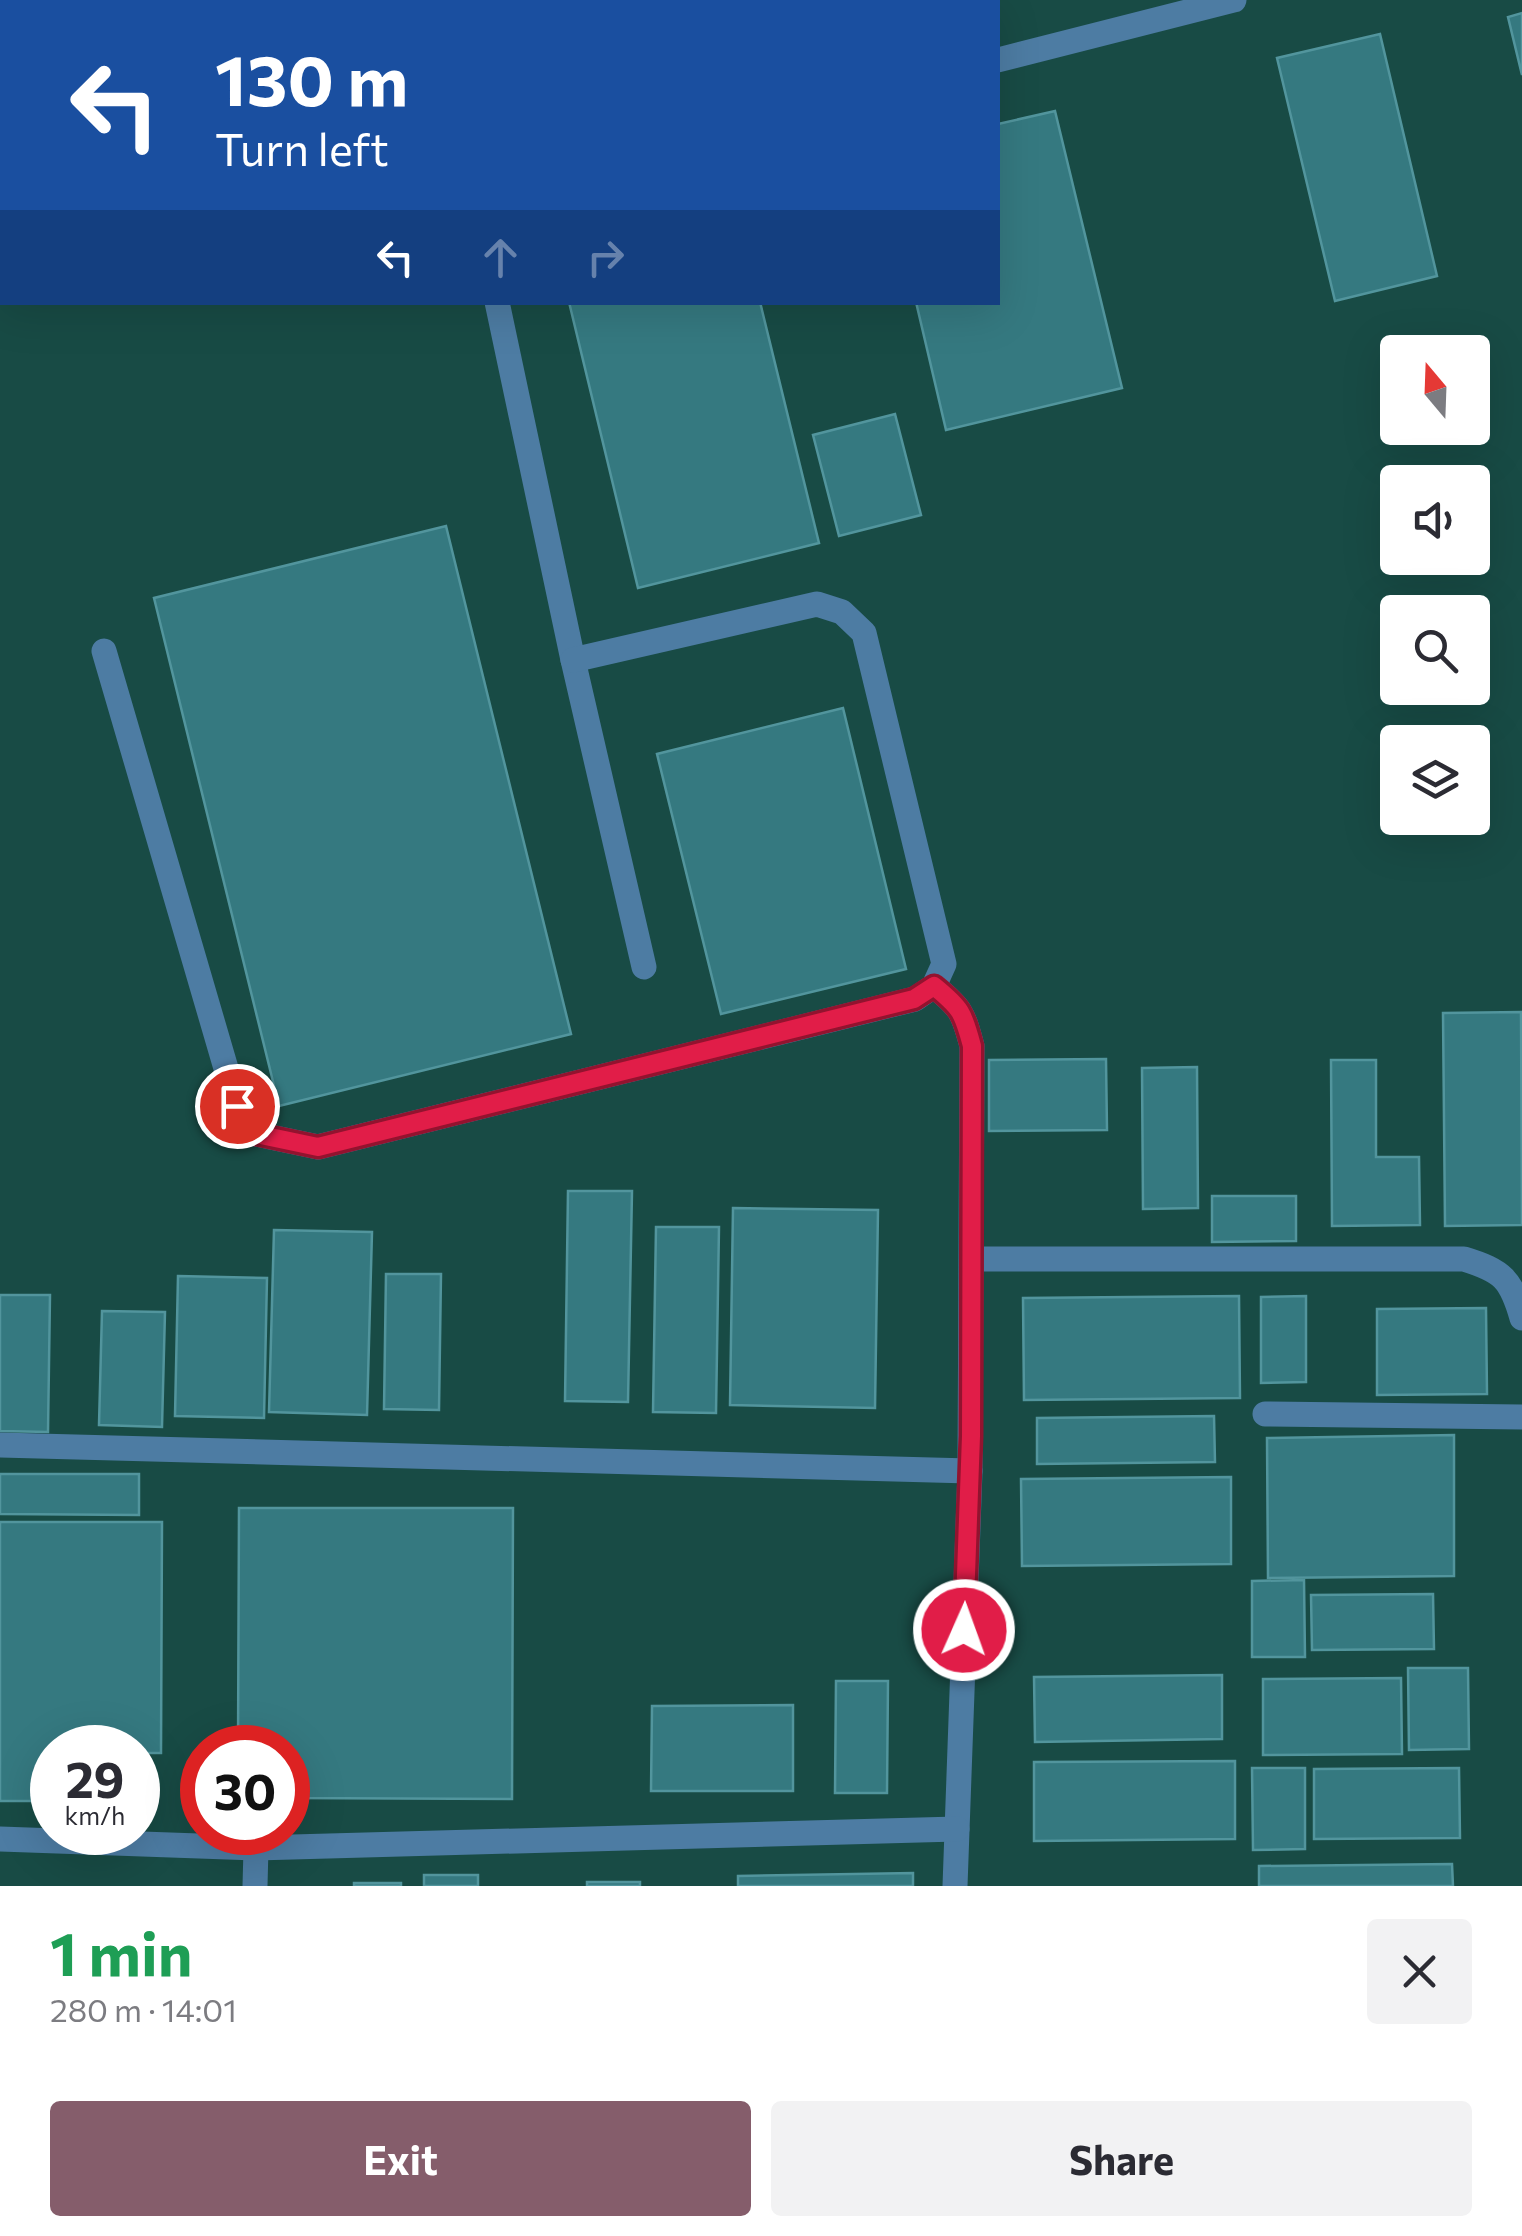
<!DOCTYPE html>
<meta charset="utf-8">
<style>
:root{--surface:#fff;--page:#f2f2f3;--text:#2b2b33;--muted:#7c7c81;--accent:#855d6b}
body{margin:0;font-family:Commissioner,sans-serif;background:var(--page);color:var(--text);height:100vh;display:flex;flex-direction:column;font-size:38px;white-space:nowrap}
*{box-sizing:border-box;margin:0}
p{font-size:32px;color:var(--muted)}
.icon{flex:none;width:55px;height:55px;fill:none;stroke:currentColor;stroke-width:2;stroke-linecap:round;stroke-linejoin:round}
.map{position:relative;height:1886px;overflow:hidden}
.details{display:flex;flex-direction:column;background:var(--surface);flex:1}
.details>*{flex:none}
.hud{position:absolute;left:0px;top:0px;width:1000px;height:305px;box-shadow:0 10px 40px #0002;background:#1a4fa0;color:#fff;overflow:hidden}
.needle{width:65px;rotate:341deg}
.buttons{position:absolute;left:1380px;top:335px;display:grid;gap:20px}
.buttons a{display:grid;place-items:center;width:110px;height:110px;border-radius:10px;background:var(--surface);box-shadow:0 10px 40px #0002;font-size:50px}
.speed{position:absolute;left:30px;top:1725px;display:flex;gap:20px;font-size:50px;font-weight:700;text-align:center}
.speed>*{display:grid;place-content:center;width:130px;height:130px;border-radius:50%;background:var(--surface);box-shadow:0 10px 40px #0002;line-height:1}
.speed small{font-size:25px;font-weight:400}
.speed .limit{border:15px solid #d22;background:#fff;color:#111}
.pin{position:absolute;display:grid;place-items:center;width:85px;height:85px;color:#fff;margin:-42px;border:5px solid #fff;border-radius:50%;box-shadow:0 2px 10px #0007}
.me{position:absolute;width:110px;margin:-55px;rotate:2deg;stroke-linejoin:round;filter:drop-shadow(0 0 8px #0008)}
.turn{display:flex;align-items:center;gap:35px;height:210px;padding:0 50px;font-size:45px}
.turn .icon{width:130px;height:130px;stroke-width:2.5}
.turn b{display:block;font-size:70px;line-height:85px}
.lanes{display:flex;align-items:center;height:95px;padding:0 50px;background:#0003;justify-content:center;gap:50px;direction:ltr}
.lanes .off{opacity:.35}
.round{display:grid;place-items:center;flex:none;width:105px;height:105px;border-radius:10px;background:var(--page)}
.summary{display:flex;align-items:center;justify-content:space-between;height:170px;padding:0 50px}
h1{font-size:60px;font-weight:700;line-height:75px;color:#1e9e55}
.primary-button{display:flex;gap:20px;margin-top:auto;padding:20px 50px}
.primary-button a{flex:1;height:115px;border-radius:10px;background:var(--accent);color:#fff;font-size:40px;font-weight:700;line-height:115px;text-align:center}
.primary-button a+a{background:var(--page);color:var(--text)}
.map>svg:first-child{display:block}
</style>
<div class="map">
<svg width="1522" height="1886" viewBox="0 0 1522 1886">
<rect width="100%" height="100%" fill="#184b45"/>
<g fill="#357980" stroke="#52959d" stroke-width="2.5">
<polygon points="627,0 746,0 747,2 627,2"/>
<polygon points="1522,13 1522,75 1508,17"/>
<polygon points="1380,34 1437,276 1335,301 1277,58"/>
<polygon points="1055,111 1122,388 946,430 916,302 998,302 998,124"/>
<polygon points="569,302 760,302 819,543 638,588"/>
<polygon points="895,414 921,515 839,536 813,435"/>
<polygon points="446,526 571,1034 279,1106 154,598"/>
<polygon points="843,708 906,969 721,1014 657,754"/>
<polygon points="1521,1012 1522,1225 1445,1226 1443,1013"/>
<polygon points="1106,1059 1107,1130 989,1131 989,1060"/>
<polygon points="1331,1060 1376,1060 1376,1157 1419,1157 1420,1225 1332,1226"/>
<polygon points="1197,1067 1198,1208 1143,1209 1142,1068"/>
<polygon points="568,1191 632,1191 628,1402 565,1401"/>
<polygon points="1212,1196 1296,1196 1296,1241 1212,1242"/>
<polygon points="733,1208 878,1210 875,1408 730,1405"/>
<polygon points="656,1227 719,1227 716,1413 653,1412"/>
<polygon points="274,1230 372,1232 367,1415 269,1412"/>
<polygon points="386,1274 441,1274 439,1410 384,1409"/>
<polygon points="178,1276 267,1278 264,1418 175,1416"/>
<polygon points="0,1295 50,1295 48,1432 0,1431"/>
<polygon points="1239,1296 1240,1398 1024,1400 1023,1298"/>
<polygon points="1306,1296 1306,1382 1261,1383 1261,1297"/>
<polygon points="1486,1308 1487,1394 1377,1395 1377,1309"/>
<polygon points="102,1311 165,1312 162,1427 99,1425"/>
<polygon points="1214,1416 1215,1462 1037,1464 1037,1418"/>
<polygon points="1454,1435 1454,1576 1268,1578 1267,1438"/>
<polygon points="0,1474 139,1474 139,1515 0,1514"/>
<polygon points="1231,1477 1231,1564 1022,1566 1021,1479"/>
<polygon points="239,1508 513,1508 512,1799 288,1798 288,1748 238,1748"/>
<polygon points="0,1522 162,1522 161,1753 138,1753 138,1748 52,1748 52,1801 0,1801"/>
<polygon points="1304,1580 1305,1657 1252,1657 1252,1581"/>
<polygon points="1433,1594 1434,1649 1312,1650 1311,1595"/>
<polygon points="1408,1668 1468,1668 1469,1749 1409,1750"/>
<polygon points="1222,1675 1222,1739 1035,1742 1034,1677"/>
<polygon points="1401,1678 1402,1754 1263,1755 1263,1679"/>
<polygon points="836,1681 888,1681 887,1793 835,1793"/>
<polygon points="793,1705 793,1791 651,1791 652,1706"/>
<polygon points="1235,1761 1235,1839 1034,1841 1034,1762"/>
<polygon points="1252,1768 1305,1768 1305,1849 1253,1850"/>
<polygon points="1459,1768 1460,1838 1314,1839 1314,1769"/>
<polygon points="1452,1864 1453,1886 1259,1886 1259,1866"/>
<polygon points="913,1873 913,1886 738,1886 738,1876"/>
<rect x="424" y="1875" width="54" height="11"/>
<rect x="587" y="1882" width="53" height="4"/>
<rect x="354" y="1883" width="47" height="3"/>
</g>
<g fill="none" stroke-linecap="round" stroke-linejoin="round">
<g stroke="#4d7ca3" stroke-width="25">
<polyline points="424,0 424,2"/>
<polyline points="998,60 1234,0"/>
<polyline points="0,269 2,268"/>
<polyline points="497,302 573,660 644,967"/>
<polyline points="104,651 237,1106 256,1134 318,1147 915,999 934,986 944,964 864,633 842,612 817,604 573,660"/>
<path d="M934,986c27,22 29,26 38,60l-2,425"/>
<path d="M972,1259h492c39,12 47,20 58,59"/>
<polyline points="1265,1414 1522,1417"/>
<polyline points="0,1445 970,1471 955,1886"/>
<polyline points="0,1839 256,1848 957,1829"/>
<polyline points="255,1886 256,1848"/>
</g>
</g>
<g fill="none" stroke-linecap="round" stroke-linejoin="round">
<defs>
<path id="route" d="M237,1106l19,28 62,13 596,-148 20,-13c27,22 29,26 38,60l-1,390 -7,194"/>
</defs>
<use href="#route" stroke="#92132f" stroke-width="25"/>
<use href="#route" stroke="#e11d48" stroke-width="18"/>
</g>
</svg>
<div class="buttons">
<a><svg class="needle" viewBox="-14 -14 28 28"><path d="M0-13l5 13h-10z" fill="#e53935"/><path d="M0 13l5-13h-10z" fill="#7c7c81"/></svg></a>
<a><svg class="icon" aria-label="sound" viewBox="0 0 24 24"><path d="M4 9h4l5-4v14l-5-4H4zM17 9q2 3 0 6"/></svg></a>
<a><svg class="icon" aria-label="search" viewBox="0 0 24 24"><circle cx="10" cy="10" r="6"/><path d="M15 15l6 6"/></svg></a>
<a><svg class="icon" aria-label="layers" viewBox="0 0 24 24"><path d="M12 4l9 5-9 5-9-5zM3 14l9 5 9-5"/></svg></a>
</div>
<div class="speed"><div>29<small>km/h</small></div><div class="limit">30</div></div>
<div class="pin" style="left:237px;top:1106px;background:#d93025"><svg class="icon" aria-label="arrive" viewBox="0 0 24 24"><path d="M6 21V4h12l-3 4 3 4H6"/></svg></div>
<svg class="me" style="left:964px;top:1630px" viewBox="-20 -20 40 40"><circle r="17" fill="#e11d48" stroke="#fff" stroke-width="3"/><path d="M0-11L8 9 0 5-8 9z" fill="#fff"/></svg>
<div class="hud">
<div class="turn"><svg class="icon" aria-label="left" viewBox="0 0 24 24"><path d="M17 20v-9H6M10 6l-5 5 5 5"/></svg><div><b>130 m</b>Turn left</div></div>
<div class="lanes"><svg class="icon" aria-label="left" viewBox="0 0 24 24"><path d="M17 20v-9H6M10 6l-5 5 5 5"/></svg><svg class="icon off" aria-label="ahead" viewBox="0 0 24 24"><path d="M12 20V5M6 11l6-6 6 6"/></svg><svg class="icon off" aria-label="right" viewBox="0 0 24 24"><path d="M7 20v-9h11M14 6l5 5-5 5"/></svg></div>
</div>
</div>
<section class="details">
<div class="summary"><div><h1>1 min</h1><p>280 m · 14:01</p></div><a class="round"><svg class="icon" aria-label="close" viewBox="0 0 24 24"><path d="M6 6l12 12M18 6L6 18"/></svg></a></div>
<div class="primary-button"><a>Exit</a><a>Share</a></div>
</section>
